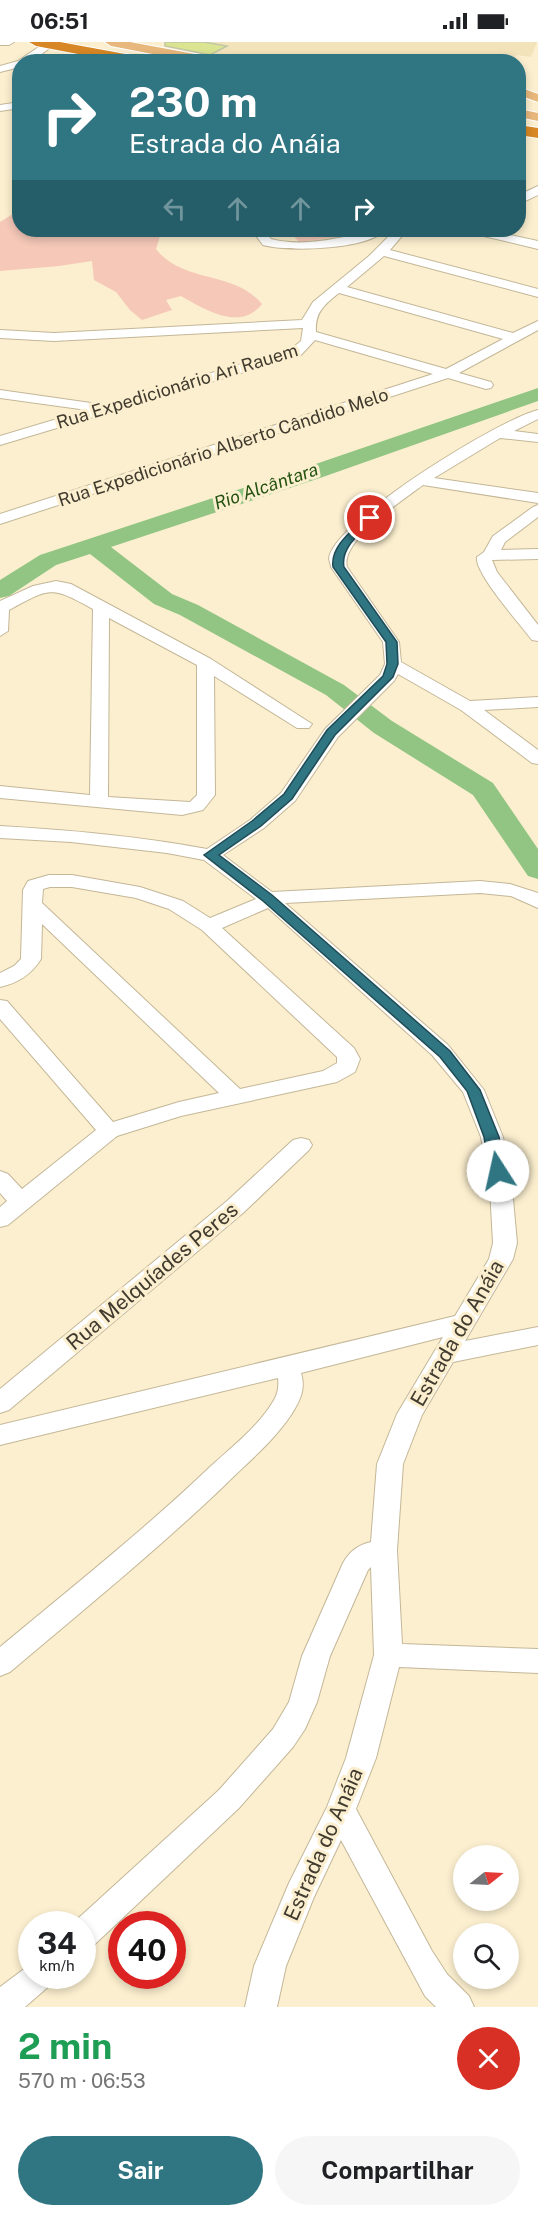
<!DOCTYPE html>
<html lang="pt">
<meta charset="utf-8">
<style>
:root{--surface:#fff;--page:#f6f6f6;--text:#202124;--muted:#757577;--accent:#2f7582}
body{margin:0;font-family:"Public Sans",sans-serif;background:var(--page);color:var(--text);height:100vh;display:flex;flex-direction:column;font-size:22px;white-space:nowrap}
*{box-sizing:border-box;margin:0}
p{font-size:20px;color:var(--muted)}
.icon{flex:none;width:33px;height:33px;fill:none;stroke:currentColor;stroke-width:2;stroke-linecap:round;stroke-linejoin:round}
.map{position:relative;height:1965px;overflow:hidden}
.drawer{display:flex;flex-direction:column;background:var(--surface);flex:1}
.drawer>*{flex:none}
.hud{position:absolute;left:12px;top:12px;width:514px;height:183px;border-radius:24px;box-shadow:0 3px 9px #0003;background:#2f7582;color:#fff;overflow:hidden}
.needle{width:39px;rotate:72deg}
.buttons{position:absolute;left:453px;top:1803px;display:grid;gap:12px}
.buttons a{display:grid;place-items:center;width:66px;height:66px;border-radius:50%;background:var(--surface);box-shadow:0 3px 9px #0003;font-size:30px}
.speed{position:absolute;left:18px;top:1869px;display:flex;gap:12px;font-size:30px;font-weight:700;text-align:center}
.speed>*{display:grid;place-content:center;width:78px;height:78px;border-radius:50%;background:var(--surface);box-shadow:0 3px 9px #0003;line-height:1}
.speed small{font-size:15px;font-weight:400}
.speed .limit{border:9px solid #d22;background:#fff;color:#111}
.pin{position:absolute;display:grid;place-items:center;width:51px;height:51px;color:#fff;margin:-26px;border:3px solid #fff;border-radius:50%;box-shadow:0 2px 6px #0007}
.me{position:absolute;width:66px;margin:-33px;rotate:350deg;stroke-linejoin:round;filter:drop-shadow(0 0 4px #0008)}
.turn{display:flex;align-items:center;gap:21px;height:126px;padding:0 18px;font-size:27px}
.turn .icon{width:78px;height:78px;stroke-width:2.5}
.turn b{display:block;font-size:42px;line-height:51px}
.lanes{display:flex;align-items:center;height:57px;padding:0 18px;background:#0003;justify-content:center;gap:30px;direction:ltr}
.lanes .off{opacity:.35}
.round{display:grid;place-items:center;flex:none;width:63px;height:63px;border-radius:32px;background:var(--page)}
.headline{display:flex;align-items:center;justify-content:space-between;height:102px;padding:0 18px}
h1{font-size:36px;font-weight:700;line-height:45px;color:#1e9e55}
.primary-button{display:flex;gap:12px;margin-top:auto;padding:12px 18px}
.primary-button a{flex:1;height:69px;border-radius:36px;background:var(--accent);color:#fff;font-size:24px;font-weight:700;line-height:69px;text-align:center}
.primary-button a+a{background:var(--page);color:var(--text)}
.status{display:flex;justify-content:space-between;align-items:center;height:42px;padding:0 30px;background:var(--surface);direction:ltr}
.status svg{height:16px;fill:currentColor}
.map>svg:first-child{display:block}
</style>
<div class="status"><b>06:51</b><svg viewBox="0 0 49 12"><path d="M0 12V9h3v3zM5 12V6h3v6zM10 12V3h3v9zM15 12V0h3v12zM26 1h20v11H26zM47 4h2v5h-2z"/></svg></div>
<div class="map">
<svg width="538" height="1965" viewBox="0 0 538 1965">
<rect width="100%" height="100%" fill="#fcefcf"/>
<polygon fill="#f2e3bb" points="204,0 537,0 531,15 517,13 509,20 235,19 206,15 225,5"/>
<g fill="#f5c8b8">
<path d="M16,170h3l1,18h142l-6,19c27,35 78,21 106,55 -22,28 -58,5 -81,-8l-15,4 6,10 -30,10 -12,-10 -14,-18 -22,-12 -2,-19 -33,5 -59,5v-49z"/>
<polygon points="288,188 359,188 363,192 299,200"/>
</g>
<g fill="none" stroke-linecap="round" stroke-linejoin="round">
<polygon fill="#92c583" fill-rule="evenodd" points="538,346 538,359 320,436 111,505 172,552 198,563 344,643 392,679 493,741 538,807 538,837 528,834 473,753 374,691 326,653 180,573 154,562 90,512 56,523 9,554 0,556 0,538 40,513 304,426"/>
</g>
<polygon fill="#dae491" stroke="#c1c6a5" stroke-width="1.5" points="165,0 204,0 227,4 210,13 165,4"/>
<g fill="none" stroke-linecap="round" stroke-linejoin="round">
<defs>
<g id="minor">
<polygon points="0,0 14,0 9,3 0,3"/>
<polygon points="46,0 55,2 31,20 20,20 20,25 0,30 0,24 18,19"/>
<polygon points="20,60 20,66 0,69 0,63"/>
<polygon points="538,144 538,153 519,162 519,153"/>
<path d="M256,188h14l-3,4 4,5c26,7 56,2 82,-4 11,-2 20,-6 32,-5 -18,20 -97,22 -122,15l-9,-12z"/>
<path d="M395,188h12l-17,20 148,39v8l-154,-41 -37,31 166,46 25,-12v9l-79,43 32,9 2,3 -2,3 -5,1 -38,-11 -448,146v-10l433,-140 -118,-34 -14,15 -301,90v-9l87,-26 -87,-12v-8l105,15 186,-56 10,-8 2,-13 -249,13 -54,-3v-8l54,3 248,-13 11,-18 56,-46zM339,251l164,46 -57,30 -130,-37c-1,-20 8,-27 23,-39z"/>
<polygon points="469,188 488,188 538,199 538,207 471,191"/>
<path d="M538,368v9l-24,12 24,3v8l-38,-4 -66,40 104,15v10l-115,-18c-20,15 -83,56 -76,82l52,75 2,20 69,39 68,-4v10l-54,3 54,40v14l-6,-1 -71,-53 -63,-36 -4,7 -56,56 -43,64 -31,27 -41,27 49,37 208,-11 30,3 28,9v15l-27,-12 -31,-3 -195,10 163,142 36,45 19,47 9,51 5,55 -4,16 -48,82 73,-14v18l-85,17 -31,53 -19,49 -6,86 5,94 136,5v24l-139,-6 -23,91 -20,51 76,142 15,23 22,22 5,11h-38l-11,-11 -84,-156 -27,57 -28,69 -9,41h-32l9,-41 35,-83 38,-76 19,-49 28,-103 -3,-88 -3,3 -38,86 -13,46 -12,27 -12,18 -54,61 -146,138 -11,4v-26h-10l147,-134 54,-61 16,-27 13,-46 41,-93c7,-12 15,-18 28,-21l6,-78 20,-50 46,-77 -142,36c5,16 -1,28 -10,42 -18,27 -44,48 -66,70 -69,66 -143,126 -215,187l-10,4v-29c71,-59 144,-117 211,-181 22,-20 48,-40 63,-66 4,-7 5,-14 4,-22l-278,67v-20l455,-109 34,-57 4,-16 -3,-55 -9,-51 -18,-45 -31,-37 -164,-147 -46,20 132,120 6,11 -5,13 -18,10 -156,34 -64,20 -109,89 -8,2v-20l7,-6 -7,-8v-22l8,3 14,15 74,-59 -96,-111v-19l7,1 106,121 66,-20 40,-9 -177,-169 -1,35c-10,16 -23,24 -41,28v-14l14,-7 7,-7 2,-69 5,-9 21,-6h23l68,12 43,14 27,17 46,-19 -52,-39 -37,-7 -96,-11 -71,-4v-12c69,4 138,10 207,23l43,-29 31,-27 44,-64 55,-54 5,-11 -2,-22 -52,-75c0,-2 -2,-7 -2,-9 6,-38 171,-139 209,-148zM50,845h22l64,11 33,11 33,21 135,127v6l-14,8 -83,18 -198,-186 1,-14z"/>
<path d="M538,463v12l-33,25 -4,8 37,-1v10l-46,1 5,12 41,53v16l-6,-1c-11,-15 -58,-67 -55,-83l7,-5 9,-16 40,-29z"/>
<path d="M56,539l15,3 140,75 101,65 -3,4h-12l-83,-52 1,119 -12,15 -21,5 -182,-17v-12l90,9 3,-186c-42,-23 -42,-22 -84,1l-1,21 -8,5v-35l33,-15zM109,576l88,47v130l-7,7 -82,-5z"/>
<polygon points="301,1096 309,1098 312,1103 309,1108 243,1171 9,1368 0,1371 0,1347 227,1159 293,1098"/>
<polygon points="32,1921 32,1934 53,1934 48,1945 25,1965 0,1965 0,1945"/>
</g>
<g id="major">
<polygon points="105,0 130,0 216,16 222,20 194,20 111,4"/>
<polygon points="519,45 538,52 538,60 519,53"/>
<polygon points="519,67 538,71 538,79 519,75"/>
</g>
<g id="highway">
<polygon points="29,0 60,0 147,16 154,20 120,20 36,4"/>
<polygon points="519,83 538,86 538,96 519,93"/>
</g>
</defs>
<use href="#minor" stroke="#c3b798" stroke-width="2"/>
<use href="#major" stroke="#fff" stroke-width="2"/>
<use href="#highway" stroke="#fff" stroke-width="2"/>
<use href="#minor" fill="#fff" fill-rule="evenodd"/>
<use href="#major" fill="#e7b77c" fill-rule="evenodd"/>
<use href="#highway" fill="#d78725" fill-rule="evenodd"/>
</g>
<path fill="#2f7582" stroke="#1f4c54" stroke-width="1.5" d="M367,474l8,2c-12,14 -35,28 -31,49l53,75 1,22 -5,13 -58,58 -43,64 -31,27 -42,29 53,40 178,156 30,39 19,47 6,34 -7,5 -8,-5 -6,-34 -17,-46 -27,-34 -177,-156 -59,-46 48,-34 32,-27 43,-64 56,-54 4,-12 -1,-22 -53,-75c-3,-21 20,-37 34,-51z"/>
<g text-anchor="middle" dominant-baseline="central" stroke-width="6" stroke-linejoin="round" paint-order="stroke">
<g font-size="18" fill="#403b2e" stroke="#fcefcf">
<text transform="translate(177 344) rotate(-17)">Rua Expedicionário Ari Rauem</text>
<text transform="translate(223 405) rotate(-18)">Rua Expedicionário Alberto Cândido Melo</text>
</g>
<g font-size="18" font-style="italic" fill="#235210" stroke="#fcefcf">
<text transform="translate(266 444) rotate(-19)">Rio Alcântara</text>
</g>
<g font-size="21" fill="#403b2e" stroke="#fcefcf">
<text transform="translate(152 1234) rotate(-40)">Rua Melquíades Peres</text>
<text transform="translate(457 1291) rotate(-60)">Estrada do Anáia</text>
<text transform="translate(323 1802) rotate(-66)">Estrada do Anáia</text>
</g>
</g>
</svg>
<div class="buttons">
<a><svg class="needle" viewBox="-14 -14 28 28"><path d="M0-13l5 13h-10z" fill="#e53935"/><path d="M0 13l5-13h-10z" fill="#757577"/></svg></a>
<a><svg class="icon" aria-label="search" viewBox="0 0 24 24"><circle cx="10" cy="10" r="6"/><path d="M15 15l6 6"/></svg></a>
</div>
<div class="speed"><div>34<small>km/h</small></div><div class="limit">40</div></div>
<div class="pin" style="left:370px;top:476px;background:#d93025"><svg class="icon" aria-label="arrive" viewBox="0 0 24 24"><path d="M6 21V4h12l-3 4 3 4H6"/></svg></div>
<svg class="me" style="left:498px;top:1129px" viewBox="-20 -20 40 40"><circle r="19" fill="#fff"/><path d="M0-13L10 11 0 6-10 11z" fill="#2f7582"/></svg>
<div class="hud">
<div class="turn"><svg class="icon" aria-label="right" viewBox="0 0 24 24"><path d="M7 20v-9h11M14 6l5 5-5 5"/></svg><div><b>230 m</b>Estrada do Anáia</div></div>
<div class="lanes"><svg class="icon off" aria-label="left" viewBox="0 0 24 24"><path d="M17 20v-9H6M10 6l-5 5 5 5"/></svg><svg class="icon off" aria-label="ahead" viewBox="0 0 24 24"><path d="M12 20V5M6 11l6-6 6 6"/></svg><svg class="icon off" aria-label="ahead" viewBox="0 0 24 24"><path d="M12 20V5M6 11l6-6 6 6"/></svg><svg class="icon" aria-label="right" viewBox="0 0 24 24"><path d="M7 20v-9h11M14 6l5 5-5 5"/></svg></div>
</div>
</div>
<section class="drawer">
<div class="headline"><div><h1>2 min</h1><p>570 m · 06:53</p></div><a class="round" style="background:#d93025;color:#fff"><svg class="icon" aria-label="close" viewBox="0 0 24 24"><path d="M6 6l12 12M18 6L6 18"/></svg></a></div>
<div class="primary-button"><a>Sair</a><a>Compartilhar</a></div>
</section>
